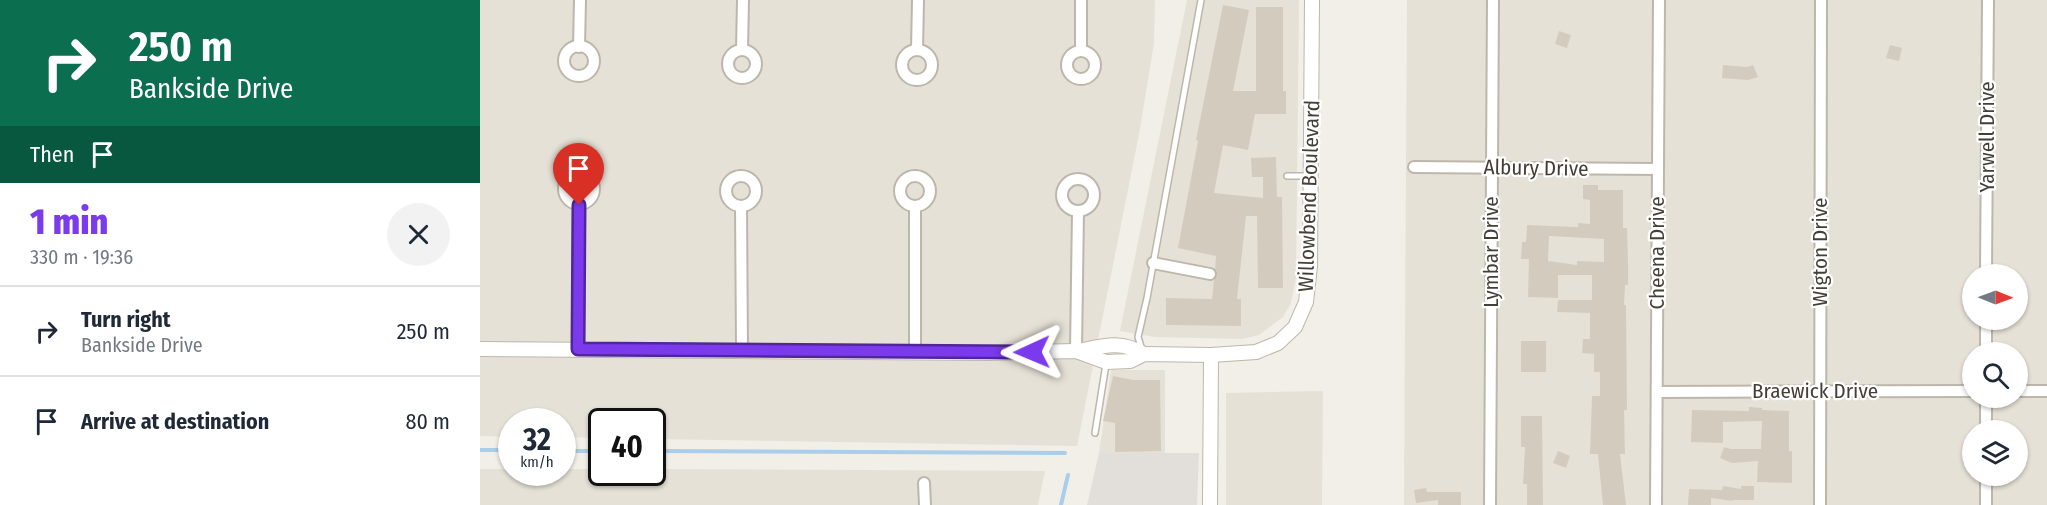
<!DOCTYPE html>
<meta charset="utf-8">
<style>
:root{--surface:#fff;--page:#f2f2f3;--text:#1f2937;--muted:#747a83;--line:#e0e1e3;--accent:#7c3aed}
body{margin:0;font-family:"Fira Sans Condensed",sans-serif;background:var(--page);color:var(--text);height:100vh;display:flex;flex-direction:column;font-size:22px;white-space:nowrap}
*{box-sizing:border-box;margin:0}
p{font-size:20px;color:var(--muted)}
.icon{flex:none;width:33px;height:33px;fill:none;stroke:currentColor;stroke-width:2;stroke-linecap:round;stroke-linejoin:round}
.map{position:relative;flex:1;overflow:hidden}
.panel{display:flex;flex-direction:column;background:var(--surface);width:480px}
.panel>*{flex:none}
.hud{background:#0b6e4f;color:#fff;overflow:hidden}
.needle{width:39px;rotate:91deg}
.tools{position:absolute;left:1482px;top:264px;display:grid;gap:12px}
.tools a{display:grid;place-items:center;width:66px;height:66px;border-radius:50%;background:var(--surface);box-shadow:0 2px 4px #0004;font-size:30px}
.speed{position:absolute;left:18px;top:408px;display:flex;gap:12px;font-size:30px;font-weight:700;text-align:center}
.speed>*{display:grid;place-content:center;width:78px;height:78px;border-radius:50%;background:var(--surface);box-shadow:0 2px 4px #0004;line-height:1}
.speed small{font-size:15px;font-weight:400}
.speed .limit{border:3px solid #111;border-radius:9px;background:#fff;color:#111}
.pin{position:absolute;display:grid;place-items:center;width:51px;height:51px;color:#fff;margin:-62px -26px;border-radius:50% 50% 50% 0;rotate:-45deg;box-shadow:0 0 6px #0007}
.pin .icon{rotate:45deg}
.me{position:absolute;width:66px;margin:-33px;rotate:269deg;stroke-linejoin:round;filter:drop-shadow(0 0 4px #0008)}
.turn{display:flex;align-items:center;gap:21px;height:126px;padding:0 30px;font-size:27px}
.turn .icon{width:78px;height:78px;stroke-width:2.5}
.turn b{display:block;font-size:42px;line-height:51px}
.then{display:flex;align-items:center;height:57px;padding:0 30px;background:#0003;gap:12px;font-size:22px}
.round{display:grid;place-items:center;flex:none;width:63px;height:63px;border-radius:32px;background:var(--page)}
.headline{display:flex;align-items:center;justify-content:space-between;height:102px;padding:0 30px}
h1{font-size:36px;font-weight:800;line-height:45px;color:var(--accent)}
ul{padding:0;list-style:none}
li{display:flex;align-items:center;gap:18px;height:90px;padding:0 30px;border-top:2px solid var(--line)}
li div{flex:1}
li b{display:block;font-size:22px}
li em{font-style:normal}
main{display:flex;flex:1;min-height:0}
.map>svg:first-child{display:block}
</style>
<main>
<section class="panel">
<div class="hud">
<div class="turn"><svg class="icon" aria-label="right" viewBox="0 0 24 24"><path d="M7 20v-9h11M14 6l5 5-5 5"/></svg><div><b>250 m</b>Bankside Drive</div></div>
<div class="then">Then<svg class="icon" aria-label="arrive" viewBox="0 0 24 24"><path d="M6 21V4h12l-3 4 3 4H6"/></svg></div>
</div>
<div class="headline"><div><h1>1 min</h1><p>330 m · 19:36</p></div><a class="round"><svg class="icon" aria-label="close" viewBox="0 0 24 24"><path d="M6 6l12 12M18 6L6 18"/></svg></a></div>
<ul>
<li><svg class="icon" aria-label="right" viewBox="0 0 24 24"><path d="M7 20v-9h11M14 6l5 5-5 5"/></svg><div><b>Turn right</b><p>Bankside Drive</p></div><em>250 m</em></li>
<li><svg class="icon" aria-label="arrive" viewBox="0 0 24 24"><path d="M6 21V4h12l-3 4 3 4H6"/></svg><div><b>Arrive at destination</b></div><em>80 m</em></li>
</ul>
</section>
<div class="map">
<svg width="1567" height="505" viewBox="0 0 1567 505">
<rect width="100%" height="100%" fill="#f2efe8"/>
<g fill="#e6e1d6" fill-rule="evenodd">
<polygon points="0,0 675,0 674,43 660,129 597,446 173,439 172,422 122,422 121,438 83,437 82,422 32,422 31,437 0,436"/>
<polygon points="707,0 819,0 816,278 811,303 803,317 779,335 762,339 675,337 640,331"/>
<path d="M927,0h640v505h-643zM1492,274h46v46h-46zM1492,352h46v46h-46zM1492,430h46v46h-46z"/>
<polygon points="631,370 685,370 685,453 619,453"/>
<polygon points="843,391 842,505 746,505 746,393"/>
<polygon points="0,469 31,469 32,472 82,472 83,469 121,469 122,472 172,472 173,469 565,471 558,505 0,505"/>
</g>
<polygon fill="#e2ded9" points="619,453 719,453 717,505 607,505"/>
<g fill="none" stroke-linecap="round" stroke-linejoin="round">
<g stroke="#aacde9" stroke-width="4">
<polyline points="0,450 32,450"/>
<polyline points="82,451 122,451"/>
<polyline points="172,451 585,453"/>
<polyline points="581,505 588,475"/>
</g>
</g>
<g fill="#d3cbbe" fill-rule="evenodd">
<polygon points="743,5 769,10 753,91 776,91 776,7 803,7 803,91 806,91 806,114 775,114 768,150 743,145 734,193 783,198 783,177 772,177 771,158 796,157 797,197 802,197 803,288 778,288 777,216 766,216 757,299 761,299 761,326 686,325 686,298 732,299 734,280 737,275 735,269 736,256 698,248 718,141 716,140"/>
<polygon points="1079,31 1091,35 1087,48 1075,44"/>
<polygon points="1410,45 1422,48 1419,61 1406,58"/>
<polygon points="1243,65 1267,67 1273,65 1278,77 1268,80 1242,78"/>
<path d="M1103,185h15v5h25v38h4l1,37v20h-3l-1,20h2l1,105h-3l1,44h-5l6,51h-23l-5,-51h-8l2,-58h8v-24h-6v-18l-12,-1 1,-14h7v-26l-33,-1 1,-12h34v-25h-34v23l-30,-1 1,-38h-8l1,-17h4l1,-17 51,2v-4l12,1v-24l-7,-1zM1069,236l55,3v23l-27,-1v4l-29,-4z"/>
<rect x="1041" y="341" width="25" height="31"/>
<polygon points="633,376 653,380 680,380 681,451 635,452 635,423 623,421"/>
<polygon points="1269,407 1282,408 1282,410 1309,411 1309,451 1312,451 1312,483 1277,482 1278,461 1252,463 1240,458 1244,447 1251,449 1281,449 1282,421 1243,422 1243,443 1211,442 1212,410 1269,411"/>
<polygon points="1041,416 1062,416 1063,505 1047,505 1047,484 1043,484 1045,447 1041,447"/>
<polygon points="1078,451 1090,456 1086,468 1073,463"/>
<polygon points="1243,486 1261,489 1261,486 1274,486 1274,500 1253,500 1253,501 1231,498 1231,505 1208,505 1209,489 1242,490"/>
<polygon points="946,488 947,492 981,492 981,505 958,505 958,500 936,503 934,490"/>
</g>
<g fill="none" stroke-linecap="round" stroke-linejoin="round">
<defs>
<g id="service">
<polyline points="807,176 829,176"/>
<polyline points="662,350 658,337 667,298 721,0"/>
<polyline points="615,433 626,364"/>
</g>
<g id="minor">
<polyline points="601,0 601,51"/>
<circle cx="99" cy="61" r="15"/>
<polyline points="99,47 100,0"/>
<polyline points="262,50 263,0"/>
<polyline points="437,50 438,0"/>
<circle cx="437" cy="65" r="15"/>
<circle cx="262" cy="64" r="14"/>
<circle cx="601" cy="65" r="14"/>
<polyline points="934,167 1178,169"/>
<circle cx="99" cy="189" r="15"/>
<circle cx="261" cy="191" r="15"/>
<circle cx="435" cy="191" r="15"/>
<circle cx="598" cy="195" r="16"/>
<polyline points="261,206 262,350"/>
<polyline points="435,206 435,351"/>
<polyline points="673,263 730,274"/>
<polyline points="1506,274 1508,0"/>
<polyline points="98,349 99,205"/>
<polyline points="596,351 598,211"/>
<polyline points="1506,352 1506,320"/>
<polyline points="1538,391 1567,391"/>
<polyline points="1177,392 1492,391"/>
<polyline points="1506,430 1506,398"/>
<polyline points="444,483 445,505"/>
<polyline points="1010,505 1013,0"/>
<polyline points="1176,505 1179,0"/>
<polyline points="1340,505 1341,0"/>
<polyline points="1506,505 1506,476"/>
</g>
<g id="tertiary">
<polyline points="0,349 508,353 596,351 626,362 650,361 664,354 731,355 776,352 798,343 815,327 826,302 830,266 832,0"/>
<path d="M598,351c26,-5 41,-11 66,3"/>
<polyline points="730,505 731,355"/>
</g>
</defs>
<use href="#service" stroke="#bdb7ab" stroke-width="8"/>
<use href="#minor" stroke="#bdb7ab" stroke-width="14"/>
<use href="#tertiary" stroke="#bdb7ab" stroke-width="16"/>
<use href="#service" stroke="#fff" stroke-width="5"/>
<use href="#minor" stroke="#fff" stroke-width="10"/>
<use href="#tertiary" stroke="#fff" stroke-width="14"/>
</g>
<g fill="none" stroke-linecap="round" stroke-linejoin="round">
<defs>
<polyline id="route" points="99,205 98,349 552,352"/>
</defs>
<use href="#route" stroke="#51269a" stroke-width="15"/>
<use href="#route" stroke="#7c3aed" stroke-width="10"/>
</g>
<g text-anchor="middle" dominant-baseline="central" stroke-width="4.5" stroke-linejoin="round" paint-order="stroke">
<g font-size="21" fill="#454037" stroke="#fff">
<text transform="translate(1507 137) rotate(-90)">Yarwell Drive</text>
<text transform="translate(1056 168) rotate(1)">Albury Drive</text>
<text transform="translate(829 196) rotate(-88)">Willowbend Boulevard</text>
<text transform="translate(1011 252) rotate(-90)">Lymbar Drive</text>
<text transform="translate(1340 252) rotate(-90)">Wigton Drive</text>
<text transform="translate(1177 253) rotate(-90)">Cheena Drive</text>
<text x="1335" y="391">Braewick Drive</text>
</g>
</g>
</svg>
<div class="tools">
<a><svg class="needle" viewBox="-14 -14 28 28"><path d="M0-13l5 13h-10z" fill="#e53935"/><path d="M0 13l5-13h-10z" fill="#747a83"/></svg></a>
<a><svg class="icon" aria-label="search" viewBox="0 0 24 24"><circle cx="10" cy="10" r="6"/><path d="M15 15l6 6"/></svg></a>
<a><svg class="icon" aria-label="layers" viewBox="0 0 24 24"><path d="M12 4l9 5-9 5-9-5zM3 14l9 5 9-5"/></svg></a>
</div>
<div class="speed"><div>32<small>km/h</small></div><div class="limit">40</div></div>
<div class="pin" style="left:99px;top:205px;background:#d93025"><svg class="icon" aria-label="arrive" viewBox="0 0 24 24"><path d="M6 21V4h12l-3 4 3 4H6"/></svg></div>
<svg class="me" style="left:552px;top:352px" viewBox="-20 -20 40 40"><path d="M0-17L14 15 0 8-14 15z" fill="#7c3aed" stroke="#fff" stroke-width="4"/></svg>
</div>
</main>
